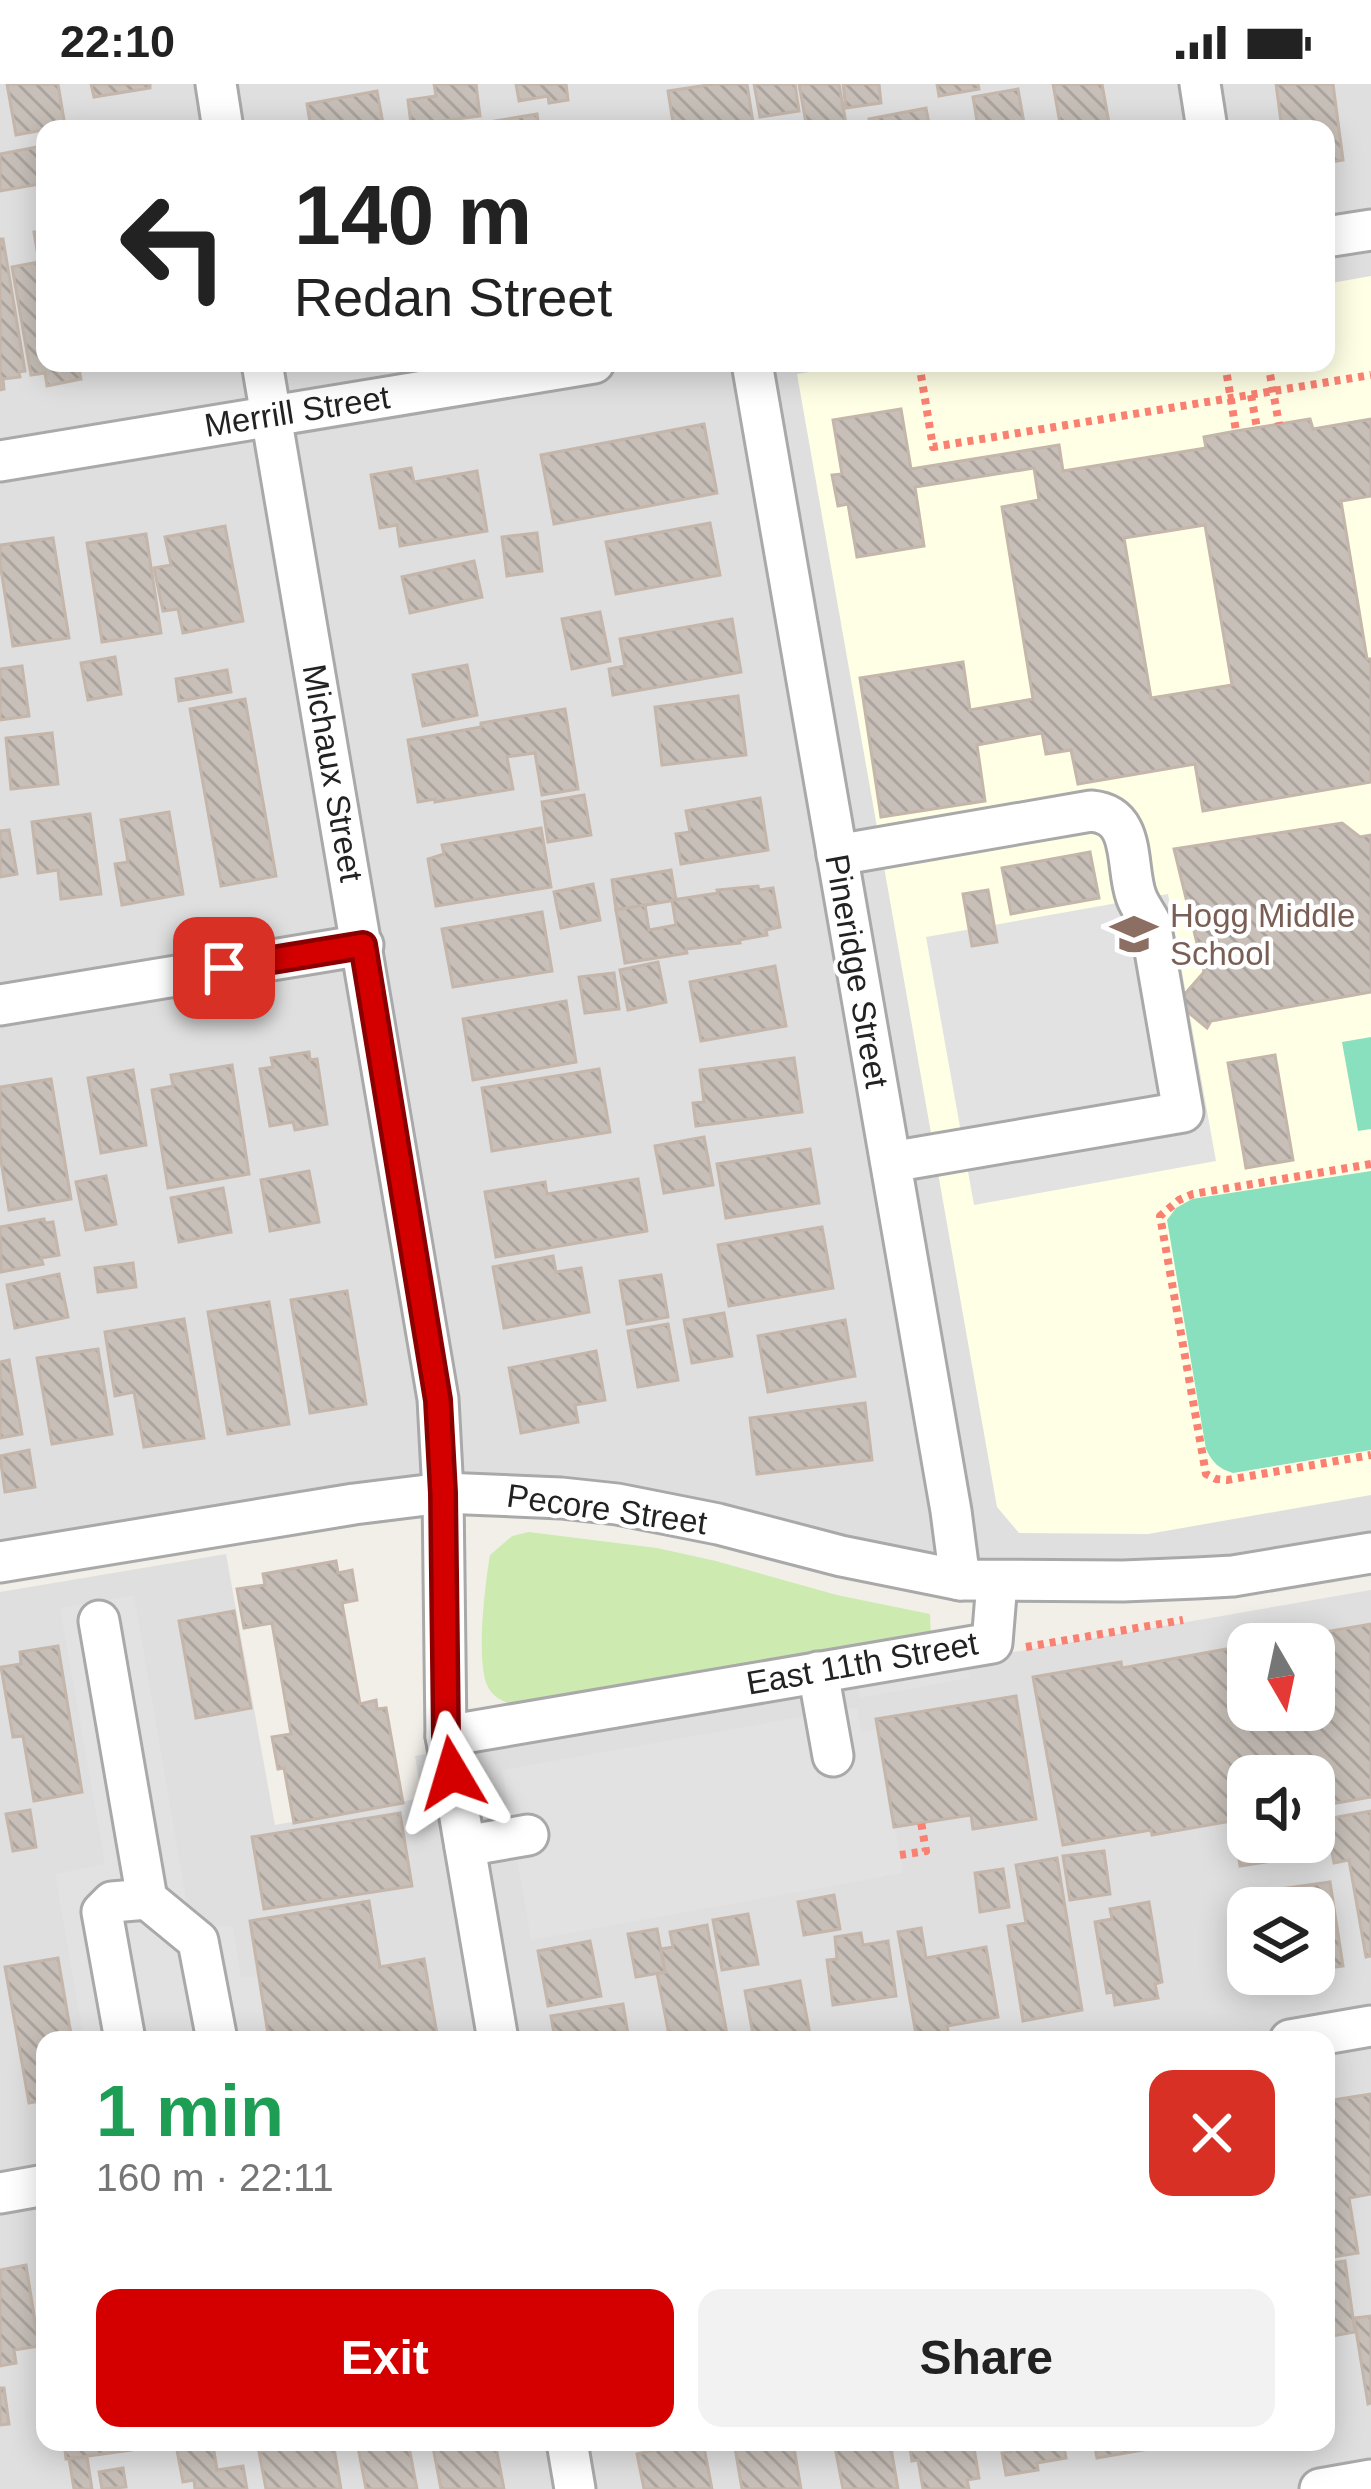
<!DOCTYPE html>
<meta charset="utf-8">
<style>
:root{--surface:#fff;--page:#f2f2f2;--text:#222;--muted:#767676;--accent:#d40000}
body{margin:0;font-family:Arial,sans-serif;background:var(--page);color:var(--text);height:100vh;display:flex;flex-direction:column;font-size:45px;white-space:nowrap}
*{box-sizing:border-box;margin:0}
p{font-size:39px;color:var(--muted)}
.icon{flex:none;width:66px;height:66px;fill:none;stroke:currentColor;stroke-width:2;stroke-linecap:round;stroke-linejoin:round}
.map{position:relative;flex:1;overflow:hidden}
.panel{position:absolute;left:36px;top:1947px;width:1299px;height:420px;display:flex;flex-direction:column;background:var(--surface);border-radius:24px;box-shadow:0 6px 30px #0003}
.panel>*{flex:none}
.top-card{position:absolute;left:36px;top:36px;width:1299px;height:252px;border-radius:24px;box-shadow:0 6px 30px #0003;background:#fff;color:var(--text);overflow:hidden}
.needle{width:78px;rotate:171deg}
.tools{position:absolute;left:1227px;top:1539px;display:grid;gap:24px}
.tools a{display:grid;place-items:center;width:108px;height:108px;border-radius:24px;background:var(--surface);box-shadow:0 6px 30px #0003;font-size:60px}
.pin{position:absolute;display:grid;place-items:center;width:102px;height:102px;color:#fff;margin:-51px;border-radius:24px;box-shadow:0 6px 18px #0006}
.me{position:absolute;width:132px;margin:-66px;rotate:353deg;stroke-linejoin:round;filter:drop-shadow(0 0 9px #0008)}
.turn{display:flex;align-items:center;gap:42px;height:252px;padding:0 60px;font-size:54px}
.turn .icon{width:156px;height:156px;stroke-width:2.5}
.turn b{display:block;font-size:84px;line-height:102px}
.round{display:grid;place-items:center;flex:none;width:126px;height:126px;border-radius:24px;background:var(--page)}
.headline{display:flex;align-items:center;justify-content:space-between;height:204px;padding:0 60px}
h1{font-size:72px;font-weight:600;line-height:90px;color:#1e9e55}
.cta{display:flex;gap:24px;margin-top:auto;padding:24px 60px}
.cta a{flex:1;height:138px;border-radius:24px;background:var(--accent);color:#fff;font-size:48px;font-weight:600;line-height:138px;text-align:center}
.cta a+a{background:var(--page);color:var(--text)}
.status{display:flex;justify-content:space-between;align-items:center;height:84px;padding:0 60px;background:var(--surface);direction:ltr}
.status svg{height:33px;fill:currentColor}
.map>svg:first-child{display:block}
</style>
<div class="status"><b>22:10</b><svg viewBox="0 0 49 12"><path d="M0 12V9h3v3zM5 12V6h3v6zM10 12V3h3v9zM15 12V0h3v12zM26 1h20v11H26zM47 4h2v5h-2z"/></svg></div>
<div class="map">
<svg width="1371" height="2405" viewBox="0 0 1371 2405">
<defs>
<pattern id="building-back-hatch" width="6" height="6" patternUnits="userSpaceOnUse" patternTransform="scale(3)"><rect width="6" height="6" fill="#c7bfb8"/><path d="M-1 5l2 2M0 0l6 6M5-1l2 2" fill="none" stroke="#aba49e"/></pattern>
</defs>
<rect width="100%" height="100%" fill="#f2efe9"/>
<g fill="#e0dfdf" fill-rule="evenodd">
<path d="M0,0h1371v1468l-411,28 -517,-87 -443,76zM45,45h1281v234h-1281z"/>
<path d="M226,1470l49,271 147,-27 -7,-42 956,-166v899h-1371v-897zM1248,1560h66v66h-66zM1248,1692h66v66h-66zM1248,1824h66v66h-66zM45,1956h1281v402h-1281z"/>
</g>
<polygon fill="#ffffe5" points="1371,192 1371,1411 1148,1450 1019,1449 997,1423 797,290 864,279 1326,279 1326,200"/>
<path fill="#cdebb0" d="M529,1448l128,16 59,13 121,34 93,19 1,23 -412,70c-12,-4 -26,-8 -32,-22 -11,-25 -2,-101 3,-130l22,-19z"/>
<g fill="#88e0be">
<polygon points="1371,953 1371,1045 1358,1047 1342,958"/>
<path d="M1371,1087v279l-138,23c-14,-4 -21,-11 -27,-24l-39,-229 9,-12 16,-9z"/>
</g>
<g fill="#e2e2e2">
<polygon points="1168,810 1216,1077 974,1121 926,853"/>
<polygon points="134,1511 190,1838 233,1843 241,1894 257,1892 268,1956 84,1956 55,1790 105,1780 60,1524"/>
<polygon points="966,1576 970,1594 860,1614 857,1595"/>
<polygon points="857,1623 861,1648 878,1645 903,1789 531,1856 502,1686"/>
</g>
<g fill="url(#building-back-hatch)" stroke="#c4b6ab" stroke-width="3" fill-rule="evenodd">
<polygon points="7,0 58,0 65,42 16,51"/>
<polygon points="91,0 150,0 150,4 94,13"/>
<polygon points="434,0 476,0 480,32 411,41 408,16 436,12"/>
<polygon points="516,0 566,0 568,16 549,19 548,12 519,17"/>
<polygon points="714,0 747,0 754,45 722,45 721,39 674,45 668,7"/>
<polygon points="754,0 795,0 799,27 760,33"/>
<polygon points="799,0 839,0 847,45 790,45 790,42 806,39"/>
<polygon points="843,0 879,0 881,19 846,24"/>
<polygon points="937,0 978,0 979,5 939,12"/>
<polygon points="1053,0 1102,0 1110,45 1061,45"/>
<polygon points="1276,0 1333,0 1343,76 1326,79 1326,45 1282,45"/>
<polygon points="1018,5 1025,45 966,45 978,43 973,13"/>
<polygon points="377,7 384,45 311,45 307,20"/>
<polygon points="926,24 930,45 871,45 869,35"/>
<polygon points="537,30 539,45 490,45 489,38"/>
<polygon points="42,62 45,99 0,107 0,70"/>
<polygon points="45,147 45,279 91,279 78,281 81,295 47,302 45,289 31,291 12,183 39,178 34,148"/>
<polygon points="0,155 3,155 25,287 19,288 20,293 3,295 4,305 0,306"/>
<path d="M901,325l10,60 148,-24 4,26 143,-23 -2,-11 32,-6 74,-12 3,10 58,-10v77l-30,5 26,158h4v123l-168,29 -8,-47 -117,20 -7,-34 -25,4 -4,-21 -65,12 8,56 -104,16 -21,-139 103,-16 7,48 63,-11 -31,-192 37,-7 -5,-32 -119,19 9,59 -67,11 -9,-53 -10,2 -6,-31 10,-1 -9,-54zM1205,441l27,160 -81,13 -27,-160z"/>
<polygon points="704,340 717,409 554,440 541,371"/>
<polygon points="411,384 414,398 477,387 487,447 400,462 397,441 380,444 371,391"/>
<polygon points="710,439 720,491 616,510 606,458"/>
<polygon points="225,442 243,537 183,549 178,525 163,527 154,484 171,481 165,453"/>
<polygon points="537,449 542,487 507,492 502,453"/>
<polygon points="146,450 161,549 102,558 87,459"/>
<polygon points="53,454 69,554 13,562 0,479 0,461"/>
<polygon points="474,477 482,513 410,529 402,493"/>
<polygon points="600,528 610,577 572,585 562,535"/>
<polygon points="732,535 741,588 613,611 609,585 625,582 620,555"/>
<polygon points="115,573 121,610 88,616 81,579"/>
<polygon points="467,581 477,631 423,642 413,591"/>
<polygon points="22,582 29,632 0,636 0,585"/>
<polygon points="227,586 231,608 179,617 176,595"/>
<polygon points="738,612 746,671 662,681 655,623"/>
<polygon points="245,615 276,792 221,802 190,625"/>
<polygon points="565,625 578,705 542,711 535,669 507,673 513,705 435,718 435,715 418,718 408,656 481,643 481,639"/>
<polygon points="52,649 58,700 11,705 6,654"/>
<polygon points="584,711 591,751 548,758 542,718"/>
<polygon points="760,714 768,766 681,780 676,750 690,748 686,727"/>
<polygon points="169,728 183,810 122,821 115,780 128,778 121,736"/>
<polygon points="90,730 101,810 61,815 58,786 38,789 32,738"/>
<polygon points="1342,739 1360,753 1371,751 1371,908 1211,937 1207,944 1177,919 1204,888 1174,765"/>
<polygon points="541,744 551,803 436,822 428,775 444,770 442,761"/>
<polygon points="9,746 17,790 0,793 0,747"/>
<polygon points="1090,768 1099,814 1011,830 1002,784"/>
<polygon points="671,786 676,816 616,826 612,796"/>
<polygon points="593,800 600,836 561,844 554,808"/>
<polygon points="758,802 759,806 773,804 780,843 766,846 767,851 739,856 740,859 686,865 687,869 625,879 616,826 645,821 649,846 676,841 672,816 718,809 717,806"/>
<polygon points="988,806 997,858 972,862 963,810"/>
<polygon points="542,828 552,887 453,903 442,845"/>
<polygon points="658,878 666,918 628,926 620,886"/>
<polygon points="775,882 786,942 701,957 690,898"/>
<polygon points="614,889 619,925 585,929 579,893"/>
<polygon points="566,917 576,978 473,996 463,935"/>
<polygon points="309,968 310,976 317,975 327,1040 295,1046 293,1038 270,1042 260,985 273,983 271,974"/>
<polygon points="1275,971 1293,1076 1246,1084 1228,979"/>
<polygon points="794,974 802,1028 696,1042 693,1019 704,1018 700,986"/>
<polygon points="232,981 249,1090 168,1104 152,1006 173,1002 171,991"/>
<polygon points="599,985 610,1048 492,1067 482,1004"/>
<polygon points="133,986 146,1061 101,1069 88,994"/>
<polygon points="51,995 71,1115 9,1126 0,1071 0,1003"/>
<polygon points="704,1053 713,1101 664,1109 655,1062"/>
<polygon points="810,1065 819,1119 726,1134 717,1080"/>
<polygon points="309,1087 319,1138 270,1147 261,1096"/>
<polygon points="106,1092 116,1140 86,1146 76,1098"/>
<polygon points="638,1095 647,1147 496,1173 485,1108 545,1098 547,1110"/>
<polygon points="223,1104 231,1148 179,1158 171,1114"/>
<polygon points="44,1135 45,1139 53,1138 59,1171 41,1174 43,1180 1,1188 0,1143"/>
<polygon points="822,1143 833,1204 729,1222 718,1161"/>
<polygon points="553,1172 556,1188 581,1184 589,1228 504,1244 493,1183"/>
<polygon points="133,1179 136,1203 98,1208 95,1184"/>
<polygon points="59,1190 68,1233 15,1244 7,1201"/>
<polygon points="661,1191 668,1233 627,1240 620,1197"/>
<polygon points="347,1207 366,1320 310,1329 291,1216"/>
<polygon points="269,1218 289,1340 228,1350 208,1228"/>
<polygon points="724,1229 732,1272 692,1279 684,1236"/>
<polygon points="184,1235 204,1354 144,1363 134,1308 115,1312 105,1248"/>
<polygon points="845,1236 855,1292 768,1308 758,1252"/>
<polygon points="668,1240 678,1296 638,1303 628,1247"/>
<polygon points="98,1265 112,1350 52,1360 37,1274"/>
<polygon points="596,1267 605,1316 575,1321 578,1338 521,1349 509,1284"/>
<polygon points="9,1276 22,1350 0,1354 0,1278"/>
<polygon points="865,1319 872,1376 757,1390 750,1334"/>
<polygon points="29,1366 35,1403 5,1408 0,1372"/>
<polygon points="336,1477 338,1489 352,1486 357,1516 342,1519 360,1620 376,1616 377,1625 386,1624 403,1719 294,1739 284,1684 278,1685 272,1653 291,1650 272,1539 244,1544 237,1505 265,1501 263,1490"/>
<polygon points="234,1527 251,1624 196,1634 179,1537"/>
<polygon points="1371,1540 1371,1713 1314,1723 1314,1692 1248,1692 1248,1734 1152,1751 1151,1746 1063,1761 1033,1593 1121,1578 1122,1584 1248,1561 1248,1626 1314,1626 1314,1560 1256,1560"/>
<polygon points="58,1562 82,1708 34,1717 23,1652 13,1653 1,1583 21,1580 20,1568"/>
<polygon points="1016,1612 1036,1735 973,1745 971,1731 894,1743 876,1635"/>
<polygon points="30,1726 36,1763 13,1767 6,1730"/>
<polygon points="1371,1727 1371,1872 1366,1873 1349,1776 1334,1779 1326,1735"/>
<polygon points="400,1729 412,1802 264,1825 252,1753"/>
<polygon points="1248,1741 1248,1758 1296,1758 1298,1773 1240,1782 1234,1743"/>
<polygon points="1104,1767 1110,1810 1070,1816 1063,1772"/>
<polygon points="1057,1774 1082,1926 1023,1937 1008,1842 1026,1839 1016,1781"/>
<polygon points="1003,1785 1009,1823 980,1828 975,1789"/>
<polygon points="1330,1798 1343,1882 1314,1886 1314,1824 1276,1824 1273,1806"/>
<polygon points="834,1811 840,1845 804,1851 798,1818"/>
<polygon points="369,1817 380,1883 424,1875 438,1956 269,1956 250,1837"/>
<polygon points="1149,1818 1162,1898 1155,1900 1158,1914 1115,1921 1113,1908 1107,1909 1095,1838 1112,1835 1110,1825"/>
<polygon points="748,1830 758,1880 722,1886 713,1836"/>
<polygon points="707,1841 728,1956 670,1956 657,1889 665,1888 661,1865 673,1863 670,1848"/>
<polygon points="921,1844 926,1874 986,1863 998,1933 947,1942 950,1956 917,1956 898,1848"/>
<polygon points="657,1845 665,1888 636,1893 628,1850"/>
<polygon points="861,1849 863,1861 888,1857 896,1912 833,1921 827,1876 837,1875 835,1853"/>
<polygon points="590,1857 601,1912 548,1922 538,1867"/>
<polygon points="58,1874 72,1956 45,1956 45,2016 29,2019 5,1883"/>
<polygon points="800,1897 811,1956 754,1956 745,1907"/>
<polygon points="623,1920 629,1956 555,1956 551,1932"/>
<polygon points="1371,2010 1371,2110 1349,2114 1358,2169 1326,2174 1326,2017"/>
<polygon points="1345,2177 1355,2248 1326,2253 1326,2180"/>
<polygon points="26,2181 39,2262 14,2266 16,2279 0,2282 0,2186"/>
<polygon points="1371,2232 1371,2319 1368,2320 1354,2234"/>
<polygon points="0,2304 4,2304 9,2340 0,2341"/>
<polygon points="64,2358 131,2358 132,2366 66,2375"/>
<polygon points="271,2358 333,2358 341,2405 266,2405 259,2368 272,2365"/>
<polygon points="357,2358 408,2358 417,2405 366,2405"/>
<polygon points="432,2358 495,2358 504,2405 441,2405"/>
<polygon points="673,2358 703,2358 712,2405 644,2405 637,2370 674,2362"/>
<polygon points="734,2358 793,2358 801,2405 742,2405"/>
<polygon points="834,2358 890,2358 898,2405 843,2405"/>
<polygon points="909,2358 973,2358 979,2394 967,2396 969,2405 923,2405 918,2376 912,2377"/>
<polygon points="1009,2358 1063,2358 1066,2374 1037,2379 1038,2386 1006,2391 1002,2369 1011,2368"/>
<polygon points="1094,2358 1153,2358 1154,2364 1097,2374"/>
<polygon points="213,2361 217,2386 243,2382 247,2405 195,2405 194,2396 183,2398 177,2366"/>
<polygon points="87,2373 92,2405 74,2405 69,2375"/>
<polygon points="123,2384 126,2403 102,2405 99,2388"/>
</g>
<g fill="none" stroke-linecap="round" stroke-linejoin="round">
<defs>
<g id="minor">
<polyline points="216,0 223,45"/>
<polyline points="1200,0 1207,45"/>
<polyline points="1326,153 1371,146"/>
<polyline points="262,279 438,1315 443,1409 446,1652 498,1956"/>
<polyline points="752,279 951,1427 960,1496"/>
<polyline points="0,377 594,279"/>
<path d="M837,771l254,-44c46,4 34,54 45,85 3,9 10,18 14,26l33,190 -292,50"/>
<polyline points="0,921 363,861"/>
<polyline points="0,1478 354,1420 443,1409 561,1414 617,1420 718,1440 841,1472 960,1496 1123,1497 1196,1494 1233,1492 1371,1469"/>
<polyline points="99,1537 147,1815"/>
<polyline points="818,1588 833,1672"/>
<polyline points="446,1652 992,1559 997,1498"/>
<polyline points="465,1762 528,1751"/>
<polyline points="125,1956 102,1828 112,1818 147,1815 198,1857 217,1956"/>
<polyline points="1290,1956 1371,1942"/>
<polyline points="0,2109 45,2101"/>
<polyline points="567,2358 575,2405"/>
<polyline points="1320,2405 1371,2396"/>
</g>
</defs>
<use href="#minor" stroke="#a9a9a9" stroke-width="45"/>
<g stroke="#fa8072" stroke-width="8" stroke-dasharray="6 6" stroke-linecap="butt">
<polyline points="919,279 933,363 1371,291"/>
<polyline points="1225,279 1236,347"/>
<polyline points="1268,279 1279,340"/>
<polyline points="1251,311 1257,344"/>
<polyline points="1371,1080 1193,1110 1179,1116 1160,1132 1206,1390 1216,1395 1227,1396 1371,1371"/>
<polyline points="1026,1563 1183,1536"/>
<polyline points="900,1771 926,1767 921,1738"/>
</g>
<use href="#minor" stroke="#fff" stroke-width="39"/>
</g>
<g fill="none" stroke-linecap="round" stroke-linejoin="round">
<defs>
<polyline id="route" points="224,884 363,861 438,1316 443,1409 446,1652 452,1689"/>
</defs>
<use href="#route" stroke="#8a0000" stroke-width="30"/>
<use href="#route" stroke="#d40000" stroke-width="21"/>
</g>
<defs>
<symbol id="school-bare" viewBox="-9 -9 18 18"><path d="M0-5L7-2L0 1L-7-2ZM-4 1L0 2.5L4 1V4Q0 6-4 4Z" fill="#8d6e63" stroke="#fff" stroke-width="2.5" paint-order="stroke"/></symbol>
</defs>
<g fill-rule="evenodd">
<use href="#school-bare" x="1101" y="817" width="66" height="66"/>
</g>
<g text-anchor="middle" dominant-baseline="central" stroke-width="9" stroke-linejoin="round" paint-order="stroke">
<g font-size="33" fill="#222" stroke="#fff">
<text transform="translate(297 327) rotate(-9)">Merrill Street</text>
<text transform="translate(333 689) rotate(80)">Michaux Street</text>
<text transform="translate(857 887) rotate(80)">Pineridge Street</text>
<text transform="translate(607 1425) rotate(8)">Pecore Street</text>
<text transform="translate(862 1579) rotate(-10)">East 11th Street</text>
</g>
<g font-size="33" fill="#785e54" stroke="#fff" text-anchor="start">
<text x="1170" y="831">Hogg Middle<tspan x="1170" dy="38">School</tspan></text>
</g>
</g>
</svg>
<div class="tools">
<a><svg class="needle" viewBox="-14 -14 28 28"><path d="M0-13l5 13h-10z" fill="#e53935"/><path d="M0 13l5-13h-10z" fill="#767676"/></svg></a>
<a><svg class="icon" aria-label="sound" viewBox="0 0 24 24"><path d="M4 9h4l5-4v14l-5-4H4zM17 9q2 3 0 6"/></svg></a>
<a><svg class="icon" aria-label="layers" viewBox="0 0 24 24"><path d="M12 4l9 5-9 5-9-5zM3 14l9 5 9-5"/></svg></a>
</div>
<div class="pin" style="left:224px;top:884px;background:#d93025"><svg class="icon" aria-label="arrive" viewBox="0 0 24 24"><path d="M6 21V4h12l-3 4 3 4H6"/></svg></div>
<svg class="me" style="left:452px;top:1689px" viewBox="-20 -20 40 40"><path d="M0-17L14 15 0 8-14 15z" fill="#d40000" stroke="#fff" stroke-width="4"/></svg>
<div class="top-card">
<div class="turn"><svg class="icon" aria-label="left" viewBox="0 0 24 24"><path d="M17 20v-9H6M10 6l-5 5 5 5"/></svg><div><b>140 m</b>Redan Street</div></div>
</div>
<section class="panel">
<div class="headline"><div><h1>1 min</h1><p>160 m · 22:11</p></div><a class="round" style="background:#d93025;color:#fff"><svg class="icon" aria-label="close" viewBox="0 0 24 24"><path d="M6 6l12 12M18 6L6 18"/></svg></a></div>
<div class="cta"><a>Exit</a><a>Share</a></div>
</section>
</div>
